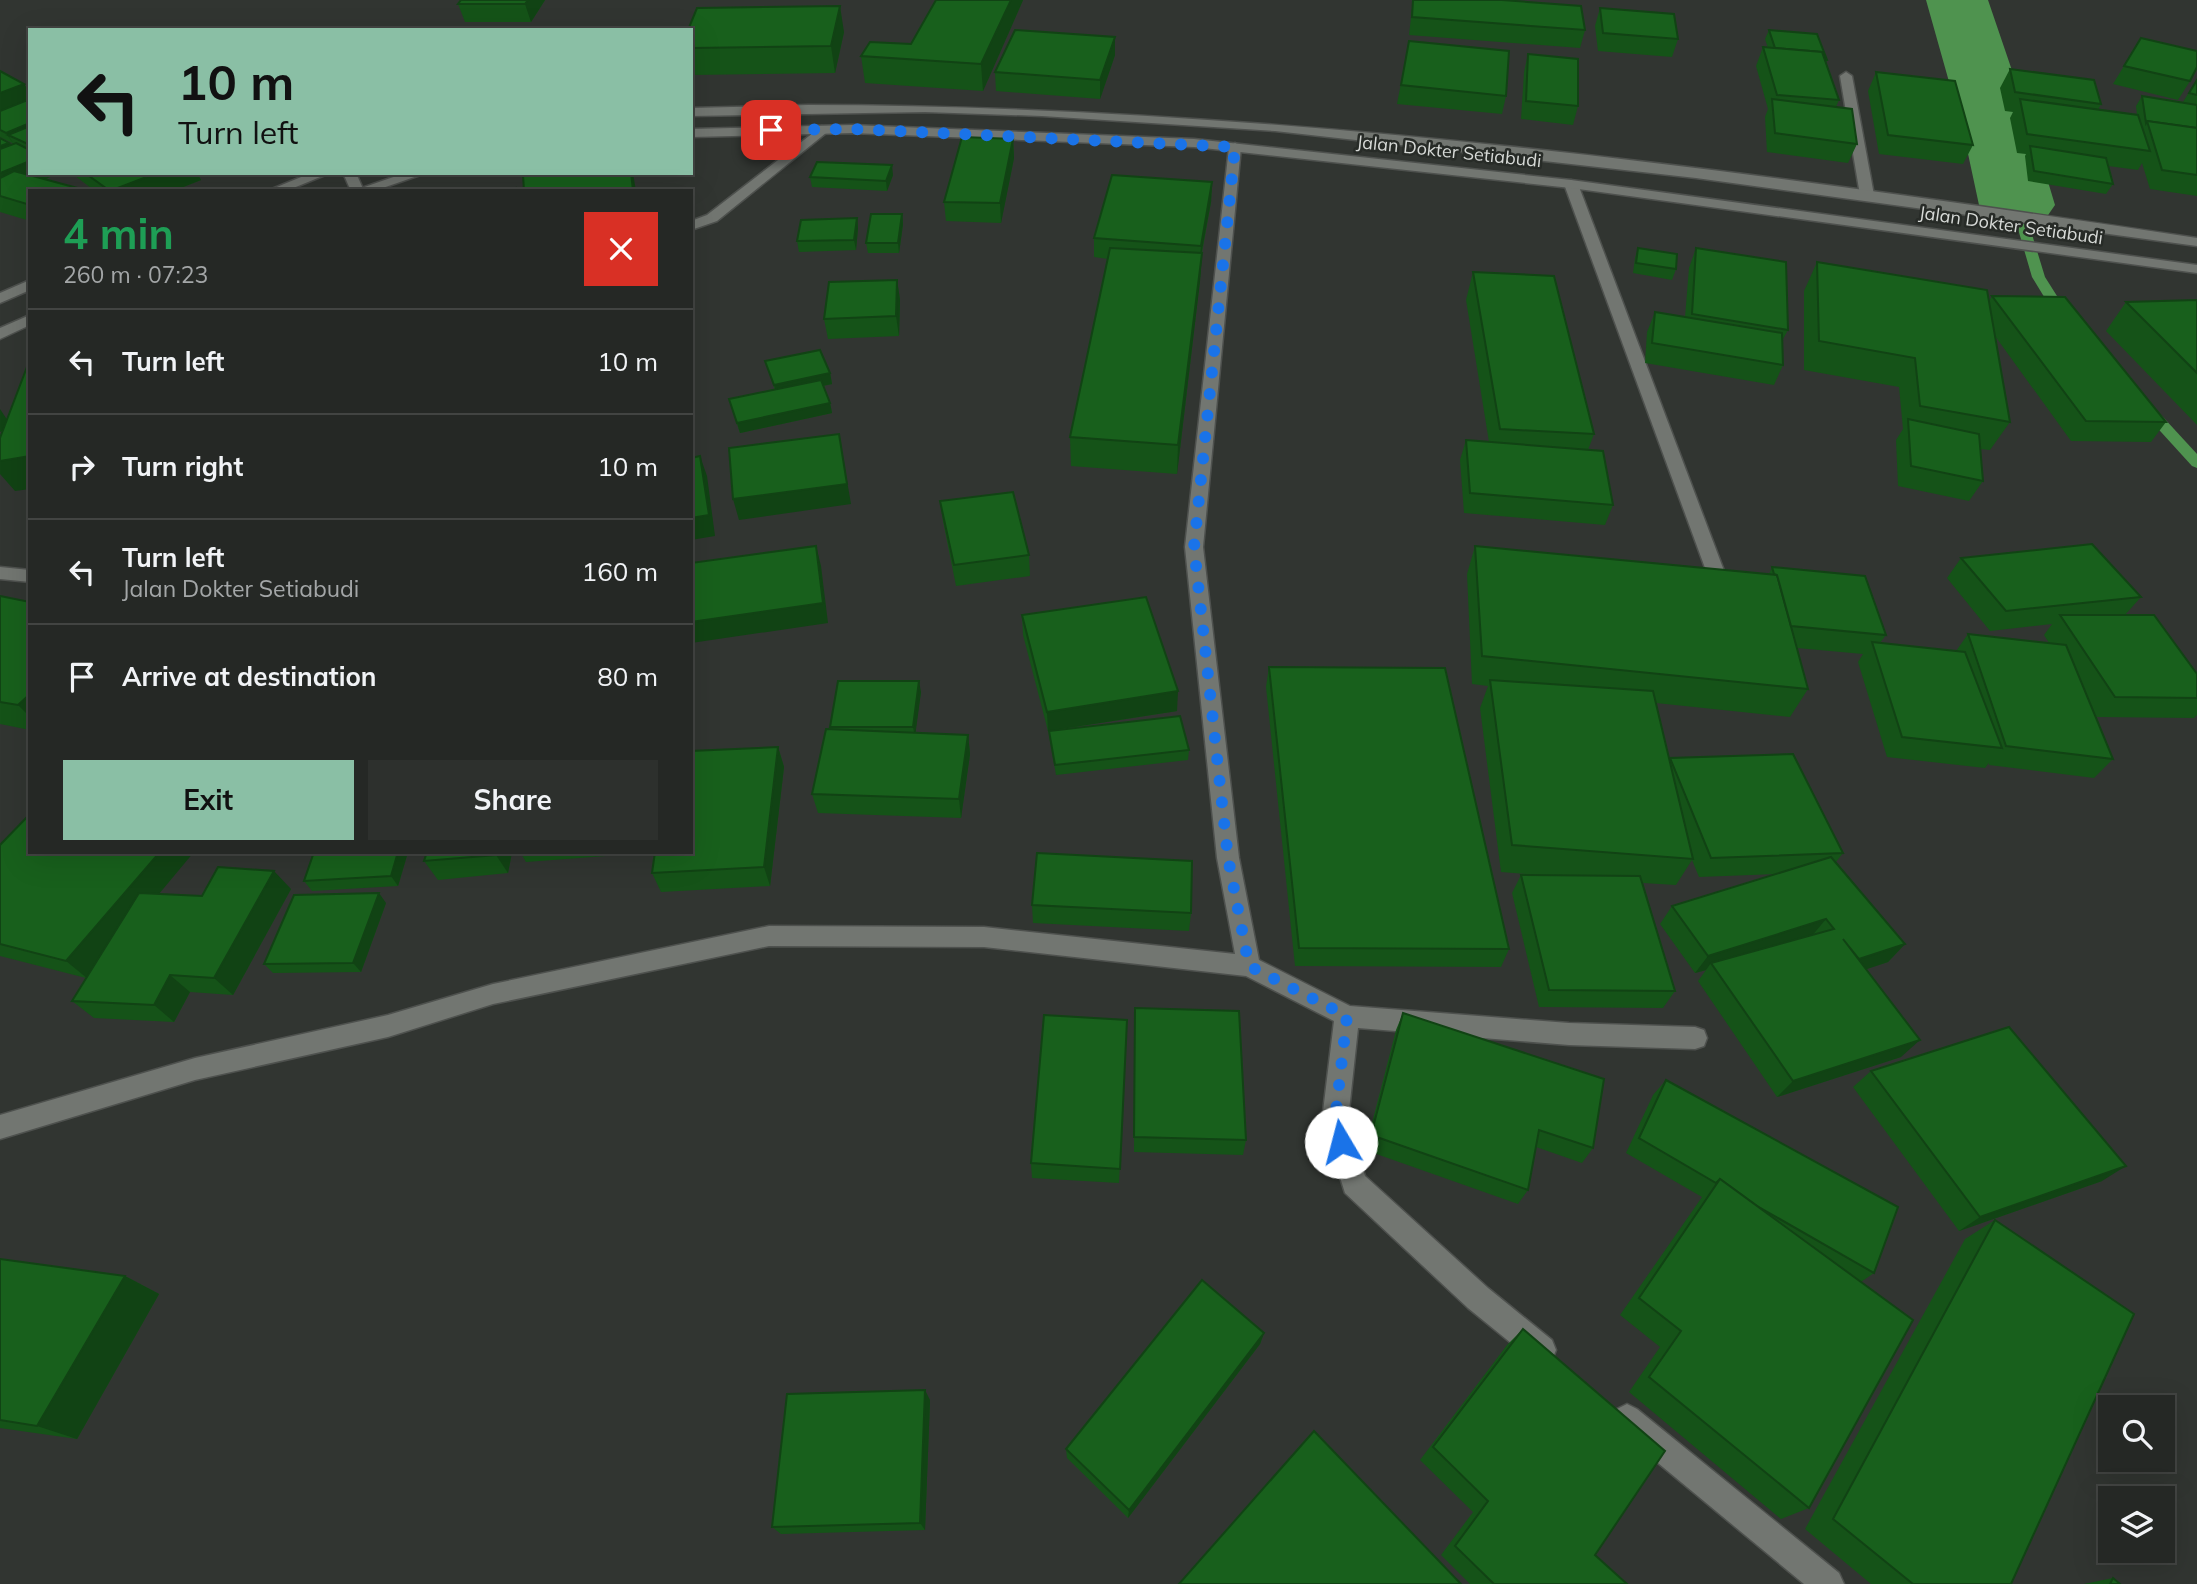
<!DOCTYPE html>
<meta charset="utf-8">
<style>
:root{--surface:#252825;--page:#2d302d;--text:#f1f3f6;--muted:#a3a6a7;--line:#424442;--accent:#8abfa5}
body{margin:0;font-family:Mulish,sans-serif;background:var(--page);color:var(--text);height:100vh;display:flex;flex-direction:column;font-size:26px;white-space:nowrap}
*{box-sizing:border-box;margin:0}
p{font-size:23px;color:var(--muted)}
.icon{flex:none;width:38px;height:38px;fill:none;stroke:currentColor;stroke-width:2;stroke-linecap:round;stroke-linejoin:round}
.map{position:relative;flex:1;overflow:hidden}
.sheet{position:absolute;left:28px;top:189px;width:665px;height:665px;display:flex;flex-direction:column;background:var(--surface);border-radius:0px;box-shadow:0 7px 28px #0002,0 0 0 2px var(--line)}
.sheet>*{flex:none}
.banner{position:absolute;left:28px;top:28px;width:665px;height:147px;border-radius:0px;box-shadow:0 7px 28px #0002,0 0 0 2px var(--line);background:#8abfa5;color:#111;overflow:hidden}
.controls{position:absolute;left:2098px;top:1395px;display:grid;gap:14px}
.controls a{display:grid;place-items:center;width:77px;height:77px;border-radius:0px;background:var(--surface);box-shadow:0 7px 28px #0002,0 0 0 2px var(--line);font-size:35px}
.pin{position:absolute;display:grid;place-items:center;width:60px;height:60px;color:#fff;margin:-30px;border-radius:14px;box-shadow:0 4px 10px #0006}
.me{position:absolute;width:77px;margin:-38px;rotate:352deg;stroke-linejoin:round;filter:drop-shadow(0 0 5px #0008)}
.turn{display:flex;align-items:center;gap:24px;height:147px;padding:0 35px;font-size:32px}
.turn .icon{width:91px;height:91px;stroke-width:2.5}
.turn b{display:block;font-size:49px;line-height:60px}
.round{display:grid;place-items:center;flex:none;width:74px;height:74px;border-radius:0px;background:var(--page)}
.overview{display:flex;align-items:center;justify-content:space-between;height:119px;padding:0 35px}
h1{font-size:42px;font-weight:700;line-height:52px;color:#1e9e55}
.cta{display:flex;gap:14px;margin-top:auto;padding:14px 35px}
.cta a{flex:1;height:80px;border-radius:0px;background:var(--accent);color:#111;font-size:28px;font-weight:700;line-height:80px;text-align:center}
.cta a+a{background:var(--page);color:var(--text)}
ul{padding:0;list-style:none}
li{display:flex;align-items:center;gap:21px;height:105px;padding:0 35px;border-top:2px solid var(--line)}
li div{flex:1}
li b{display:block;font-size:26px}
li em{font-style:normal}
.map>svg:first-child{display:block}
</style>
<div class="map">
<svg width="2197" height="1584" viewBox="0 0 2197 1584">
<rect width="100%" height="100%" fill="#313531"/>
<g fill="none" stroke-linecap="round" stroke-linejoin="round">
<g fill="#4f934f" fill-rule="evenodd">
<polygon points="2017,201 2023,205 2045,277 2069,315 2067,318 2057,318 2032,277 2011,205"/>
<polygon points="2146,403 2151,404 2197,454 2197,468 2192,466 2141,410 2139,407"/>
</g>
<polygon fill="#4f934f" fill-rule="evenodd" points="1926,0 1988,0 2034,135 2055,205 2044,221 2017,228 1990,221 1979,205 1964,135"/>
<defs>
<polygon id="lane" points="822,126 828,130 826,133 717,221 691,230 691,221 707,215"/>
<g id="street">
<polygon points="1846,72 1852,76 1874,195 1867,199 1860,195 1840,76"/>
<polygon points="1235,143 1241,147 1203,547 1239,858 1259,960 1350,1006 1569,1023 1695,1027 1704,1030 1707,1038 1704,1046 1695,1049 1569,1045 1358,1028 1348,1120 1365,1176 1488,1288 1552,1340 1556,1350 1552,1360 1542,1364 1532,1360 1468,1308 1345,1193 1322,1120 1334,1021 1246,976 984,947 769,946 493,1004 388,1037 195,1080 0,1139 0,1115 195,1058 388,1015 493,984 769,926 984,927 1235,954 1217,858 1185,547 1229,147"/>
<polygon points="343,173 356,173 364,191 351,191"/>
<polygon points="1571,180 1578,184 1726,576 1723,580 1711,580 1708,576 1564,184"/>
<polygon points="0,567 30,570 30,582 0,579"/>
<polygon points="1627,1404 1637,1409 1839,1573 1844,1584 1804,1584 1617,1429 1612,1419 1617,1409"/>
</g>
<g id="secondary">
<path d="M808,105c466,1 929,64 1389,133v8l-501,-68 -421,-47 -233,-15 -117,-4 -234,4v-8z"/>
<polygon points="852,125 1194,139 1571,180 2197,265 2197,273 1571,188 1194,147 852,133 691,137 691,129"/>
<polygon points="311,173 330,173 286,191 267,191"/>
<polygon points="405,173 426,173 374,191 353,191"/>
<polygon points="30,280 30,290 0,303 0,293"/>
<polygon points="30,315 30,325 0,339 0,328"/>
</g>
</defs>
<use href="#lane" stroke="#4e514e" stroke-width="3"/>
<use href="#street" stroke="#4e514e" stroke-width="3"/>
<use href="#secondary" stroke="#4e514e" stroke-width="3"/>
<use href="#lane" fill="#727671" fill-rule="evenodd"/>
<use href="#street" fill="#727671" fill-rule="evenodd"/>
<use href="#secondary" fill="#727671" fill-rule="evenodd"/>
</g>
<g fill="#155318">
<polygon points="461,0 545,0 531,22 465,22 458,4"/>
<polygon points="936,0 1023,0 983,91 865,83 861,56 911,44"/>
<polygon points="1413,0 1502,0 1585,30 1580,48 1409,35"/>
<polygon points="1600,8 1678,39 1672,57 1598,51 1595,26"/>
<polygon points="1769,30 1827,60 1826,63 1839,100 1836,107 1857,144 1848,163 1767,152 1765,117 1768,109 1756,66 1763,47 1768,48 1765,39"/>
<polygon points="844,32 835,73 691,75 691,48"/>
<polygon points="2141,38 2190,81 2178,100 2113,84"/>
<polygon points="1409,41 1506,96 1502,114 1397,104"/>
<polygon points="1528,54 1578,106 1573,125 1521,119 1524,72"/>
<polygon points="1115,55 1100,99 996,91 995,72"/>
<polygon points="2010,69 2101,104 2098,110 2137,115 2136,106 2142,96 2183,102 2197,79 2197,196 2150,189 2142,163 2138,170 2108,166 2113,184 2106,194 2028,181 2025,156 2026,154 2017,153 2010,118 2013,112 2005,111 2000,88"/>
<polygon points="0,71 24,84 30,93 30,173 55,175 45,179 86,191 30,191 30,221 0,212 0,138 10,145 14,144 0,137"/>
<polygon points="1876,72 1973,145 1963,164 1879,154 1868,91"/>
<polygon points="1013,139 1014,158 1001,223 946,221 944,202"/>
<polygon points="71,173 197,173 201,180 173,191 95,191"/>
<polygon points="893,175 887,191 812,187 810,177"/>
<polygon points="1212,182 1211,202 1202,253 1200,281 1177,474 1071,466 1070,437 1108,259 1094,257 1094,238"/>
<polygon points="902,214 903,224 899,253 868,253 866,243"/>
<polygon points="857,218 858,228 856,250 799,252 797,241"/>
<polygon points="1638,248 1676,269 1672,280 1633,273 1635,258"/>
<polygon points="1696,248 1788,330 1782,341 1783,365 1774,385 1645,363 1647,332 1655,312 1685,317 1689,268"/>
<polygon points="1817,262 1989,301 1992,296 2166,422 2151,442 2071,441 1995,336 2010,422 1990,450 1980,449 1983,481 1969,501 1898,486 1896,440 1903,429 1899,387 1804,370 1804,291"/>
<polygon points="1473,272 1594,434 1588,450 1613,505 1605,525 1464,513 1460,460 1466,440 1489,442 1466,300"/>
<polygon points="897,280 900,300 899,336 828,339 824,319"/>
<polygon points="2197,300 2197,425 2106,331 2126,302"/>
<polygon points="765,361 830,373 832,384 823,386 830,403 832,413 740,433 729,399 775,390"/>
<polygon points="940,501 1029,555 1030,576 956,586 943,521"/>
<polygon points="1475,546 1769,574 1772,567 1886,635 1880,643 1956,651 1968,634 2049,643 2044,635 2052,624 1990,631 1947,578 1961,558 2141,597 2125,615 2197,674 2197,715 2194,718 2097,717 2095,714 2113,759 2094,778 1989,765 1989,763 1985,768 1887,757 1858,662 1863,654 1797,648 1808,689 1790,717 1656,703 1669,758 1843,853 1836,862 1905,944 1888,962 1866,969 1901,1057 1777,1097 1698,981 1706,970 1695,973 1660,924 1672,906 1777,874 1699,877 1692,860 1676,885 1643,883 1675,991 1663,1008 1539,1007 1512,893 1521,875 1541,875 1501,872 1480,708 1488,686 1472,684 1467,574"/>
<polygon points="0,596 30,602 30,730 0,724"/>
<polygon points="1022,615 1177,711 1062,729 1189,750 1188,760 1056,775 1050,741 1049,731 1048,731 1023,635"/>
<polygon points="1269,667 1509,949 1501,967 1295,966 1266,687"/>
<polygon points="921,692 915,733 968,735 970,754 961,818 818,813 812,794 831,729 830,727"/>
<polygon points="778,747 784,767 770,886 661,892 652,873"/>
<polygon points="0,845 159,894 202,896 291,889 233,995 190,992 174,1022 94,1018 72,1001 86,978 0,956"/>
<polygon points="408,852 398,886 312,891 304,881"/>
<polygon points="512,852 508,873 438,880 424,861"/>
<polygon points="520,852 634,852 633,854 526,862"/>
<polygon points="386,903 361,972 273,973 264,964"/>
<polygon points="1032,905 1191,913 1189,931 1033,923"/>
<polygon points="1135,1008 1246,1140 1243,1155 1134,1152"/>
<polygon points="1403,1013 1593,1148 1582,1163 1536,1147 1528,1190 1518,1204 1365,1150 1396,1030"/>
<polygon points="1127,1020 1119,1183 1032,1178 1031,1163"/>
<polygon points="1871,1071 2102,1181 1959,1231 1853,1087"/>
<polygon points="1666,1080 1874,1273 1861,1282 1809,1508 1781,1519 1629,1392 1660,1347 1620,1315 1702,1197 1626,1153 1653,1095"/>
<polygon points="1995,1220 2011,1584 1871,1584 1805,1529 1965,1239"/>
<polygon points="0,1259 125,1276 159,1294 77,1439 0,1428"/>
<polygon points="1523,1329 1595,1555 1627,1584 1470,1584 1441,1555 1473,1512 1420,1460 1507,1345"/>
<polygon points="1264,1333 1260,1344 1128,1518 1067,1458 1066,1449"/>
<polygon points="930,1400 925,1530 781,1534 772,1527"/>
<polygon points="2113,1578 2120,1584 2084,1584"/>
</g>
<g fill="#114314">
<polygon points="528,0 545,0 531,22 525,4"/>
<polygon points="1011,0 1023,0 983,91 981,64"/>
<polygon points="840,6 844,32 835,73 831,46"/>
<polygon points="1115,37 1115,55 1100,99 1100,80"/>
<polygon points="24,84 30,93 30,105 0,116 0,93"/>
<polygon points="30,123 30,136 8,135 13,143 6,133"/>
<polygon points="1013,139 1014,158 1001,223 1000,203"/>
<polygon points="9,143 21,162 0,170 0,146"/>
<polygon points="30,161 30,173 54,173 55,175 2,197 0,196 0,173"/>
<polygon points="892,165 893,175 887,191 886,181"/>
<polygon points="157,173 197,173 201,180 173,191 110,191"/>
<polygon points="631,173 633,173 636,191 624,191"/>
<polygon points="1212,182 1211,202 1199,266 1201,246"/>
<polygon points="902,214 903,224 899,253 898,243"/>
<polygon points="857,218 858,228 856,250 854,240"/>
<polygon points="1202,253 1200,281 1177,474 1178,445"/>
<polygon points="897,280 900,300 899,336 896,316"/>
<polygon points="830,373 832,384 777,395 774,385"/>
<polygon points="830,403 832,413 740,433 737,423"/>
<polygon points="0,409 12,427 0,432"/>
<polygon points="691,415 695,430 691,431"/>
<polygon points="839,434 851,504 739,520 733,499"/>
<polygon points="30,456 30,489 15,491 0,474 0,461"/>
<polygon points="700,456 707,476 715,536 691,540 691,518"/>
<polygon points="816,546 821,566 828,623 691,643 691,622"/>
<polygon points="919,681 921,692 915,737 913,727"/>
<polygon points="1178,691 1177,711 1048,731 1047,712"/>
<polygon points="30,694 30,717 18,705"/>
<polygon points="968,735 970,754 961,818 959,799"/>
<polygon points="778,747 784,767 770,886 764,867"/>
<polygon points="160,852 194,852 88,979 66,961"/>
<polygon points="398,852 408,852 398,886 391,876"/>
<polygon points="496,852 512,852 508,873 496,855"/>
<polygon points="274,871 291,889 233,995 214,978"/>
<polygon points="379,893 386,903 361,972 353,963"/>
<polygon points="1826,919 1811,937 1711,963 1706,970 1695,973 1708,956"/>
<polygon points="1905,944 1888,962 1843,977 1859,959"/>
<polygon points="170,975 190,992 174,1022 154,1005"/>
<polygon points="1920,1040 1901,1057 1777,1097 1793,1081"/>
<polygon points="2126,1166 2102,1181 1959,1231 1980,1217"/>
<polygon points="125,1276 159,1294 77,1439 37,1426"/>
<polygon points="1264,1333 1260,1344 1128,1518 1129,1510"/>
<polygon points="925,1390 930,1400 925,1530 920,1523"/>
</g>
<g fill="#18601c" stroke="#114314" stroke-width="2">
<polygon points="461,0 528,0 525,4 458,4"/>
<polygon points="936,0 1011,0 981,64 861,56 870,42 911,44"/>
<polygon points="1413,0 1502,0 1581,6 1585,30 1412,17"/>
<polygon points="840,6 831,46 691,48 691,30 688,30 697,8"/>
<polygon points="1600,8 1674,14 1678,39 1603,33"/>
<polygon points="525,29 524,30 482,30"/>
<polygon points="1015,30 1115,37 1100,80 995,72"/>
<polygon points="1769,30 1817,34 1827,60 1825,60 1822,52 1775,48"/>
<polygon points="2141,38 2197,51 2197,67 2190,81 2124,66"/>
<polygon points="1409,41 1509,51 1506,96 1401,85"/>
<polygon points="1763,47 1822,52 1839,100 1777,95"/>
<polygon points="1528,54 1578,59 1578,106 1526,101"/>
<polygon points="2010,69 2094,80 2101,104 2015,92"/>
<polygon points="0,71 24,84 0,93"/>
<polygon points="1876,72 1955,81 1973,145 1888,135"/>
<polygon points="2197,80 2197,95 2189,93"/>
<polygon points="2142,96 2197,105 2197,128 2147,121 2146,123"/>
<polygon points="30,99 30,123 6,133 0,130 0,111"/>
<polygon points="1772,99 1852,109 1857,144 1775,133"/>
<polygon points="2020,99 2138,115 2150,151 2027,134"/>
<polygon points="2147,121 2197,128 2197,175 2162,170"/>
<polygon points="30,126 30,145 8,135"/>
<polygon points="962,137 1013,139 1000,203 944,202"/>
<polygon points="0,138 9,143 0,146"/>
<polygon points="16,143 30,150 30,161 0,173 0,149"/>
<polygon points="2030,146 2106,158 2113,184 2034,171"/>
<polygon points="817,162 892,165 886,181 810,177"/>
<polygon points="14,171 85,190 30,191 30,205 0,196 0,178"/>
<polygon points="85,173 157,173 110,191"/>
<polygon points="534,173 631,173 633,190 624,191 524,191 523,175"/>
<polygon points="1112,175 1212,182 1201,246 1094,238"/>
<polygon points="516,188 516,191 499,191"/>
<polygon points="871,214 902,214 898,243 866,243"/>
<polygon points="857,218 854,240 797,241 801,220"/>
<polygon points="1110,248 1202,253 1178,445 1070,437"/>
<polygon points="1638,248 1677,254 1676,269 1636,263"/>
<polygon points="1696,248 1786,262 1788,330 1692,314"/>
<polygon points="1817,262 1987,290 2010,422 1920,406 1915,358 1819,341"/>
<polygon points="1473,272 1554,276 1594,434 1500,429"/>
<polygon points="897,280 896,316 824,319 829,282"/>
<polygon points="1992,296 2065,297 2166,422 2086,421"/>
<polygon points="2197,300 2197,373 2126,302"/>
<polygon points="1655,312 1782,333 1783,365 1652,343"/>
<polygon points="820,350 830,373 774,385 765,361"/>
<polygon points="30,359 30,456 0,461 0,438"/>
<polygon points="821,380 830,403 737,423 729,399"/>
<polygon points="1908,419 1979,434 1983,481 1911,466"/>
<polygon points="839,434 847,484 733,499 729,448"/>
<polygon points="1466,440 1603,451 1613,505 1470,493"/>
<polygon points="700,456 709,515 691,518 691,458"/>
<polygon points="1013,492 1029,555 954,565 940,501"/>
<polygon points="2092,544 2141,597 2006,611 1961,558"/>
<polygon points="816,546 823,603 691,622 691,563"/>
<polygon points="1475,546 1777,575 1808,689 1482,656"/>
<polygon points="1772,567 1865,576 1886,635 1791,626 1777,575 1774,574"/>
<polygon points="0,596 30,602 30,694 18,705 0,702"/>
<polygon points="1146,597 1178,691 1047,712 1022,615"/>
<polygon points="2060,615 2154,615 2197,674 2197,698 2115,697"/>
<polygon points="1968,634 2066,645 2113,759 2006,746"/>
<polygon points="1872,642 1965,652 2002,748 1902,737"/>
<polygon points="1269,667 1445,668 1509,949 1299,948"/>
<polygon points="1490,680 1653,691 1693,859 1512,845"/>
<polygon points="838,681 919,681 913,727 830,727"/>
<polygon points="1180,716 1189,750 1055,765 1049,731"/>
<polygon points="826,729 968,735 959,799 812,794"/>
<polygon points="778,747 764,867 652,873 655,852 691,852 691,751"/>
<polygon points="1793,754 1843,853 1711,858 1670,758"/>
<polygon points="30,814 30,852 160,852 66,961 0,944 0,845"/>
<polygon points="314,852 398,852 391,876 304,881"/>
<polygon points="427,852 496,852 496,855 424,861"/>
<polygon points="1037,853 1192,861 1191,913 1032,905"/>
<polygon points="1831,857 1905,944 1859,959 1843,939 1920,1040 1793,1081 1711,963 1834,929 1826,919 1708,956 1672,906"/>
<polygon points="218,867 274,871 214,978 170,975 154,1005 72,1001 139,893 202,896"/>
<polygon points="1521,875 1640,876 1675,991 1549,990"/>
<polygon points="379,893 353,963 264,964 294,895"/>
<polygon points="1135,1008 1239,1011 1246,1140 1134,1137"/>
<polygon points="1403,1013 1604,1079 1593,1148 1539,1130 1528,1190 1371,1135"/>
<polygon points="1044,1015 1127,1020 1120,1169 1031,1163"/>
<polygon points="2009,1027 2126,1166 1980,1217 1871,1071"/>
<polygon points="1666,1080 1898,1207 1874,1273 1757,1206 1720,1179 1716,1183 1639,1138"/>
<polygon points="1720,1179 1913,1320 1809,1508 1649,1377 1681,1331 1639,1298"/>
<polygon points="1995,1220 2134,1314 2011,1584 1913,1584 1833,1519"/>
<polygon points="0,1259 125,1276 37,1426 0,1420"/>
<polygon points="1202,1280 1264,1333 1129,1510 1066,1449"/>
<polygon points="1523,1329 1665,1451 1595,1555 1627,1584 1494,1584 1455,1546 1488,1501 1433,1447"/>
<polygon points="925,1390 920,1523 772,1527 787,1394"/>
<polygon points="1314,1431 1461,1584 1179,1584"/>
<polygon points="2113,1578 2120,1584 2110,1584"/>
</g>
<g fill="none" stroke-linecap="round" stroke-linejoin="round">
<polyline stroke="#1a73e8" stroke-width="12" stroke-dasharray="0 21.6" points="771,130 852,129 1235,147 1194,547 1228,858 1249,966 1347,1016 1335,1120 1341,1142"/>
</g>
<g text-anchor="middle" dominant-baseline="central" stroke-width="5" stroke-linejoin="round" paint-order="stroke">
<g font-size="18" fill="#d6d9d6" stroke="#272b27">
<text transform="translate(1449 151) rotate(6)">Jalan Dokter Setiabudi</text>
<text transform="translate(2011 225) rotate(8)">Jalan Dokter Setiabudi</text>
</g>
</g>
</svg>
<div class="controls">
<a><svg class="icon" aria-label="search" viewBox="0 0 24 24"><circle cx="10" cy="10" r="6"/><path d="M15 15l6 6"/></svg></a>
<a><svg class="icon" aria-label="layers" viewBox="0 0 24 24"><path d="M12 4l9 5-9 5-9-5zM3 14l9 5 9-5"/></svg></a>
</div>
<div class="pin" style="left:771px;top:130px;background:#d93025"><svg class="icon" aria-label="arrive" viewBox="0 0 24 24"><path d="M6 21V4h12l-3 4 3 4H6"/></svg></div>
<svg class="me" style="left:1341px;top:1142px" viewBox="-20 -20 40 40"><circle r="19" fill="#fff"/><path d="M0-13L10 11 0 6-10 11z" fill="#1a73e8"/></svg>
<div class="banner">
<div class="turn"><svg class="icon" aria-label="left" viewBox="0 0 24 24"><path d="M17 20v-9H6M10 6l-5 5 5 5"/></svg><div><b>10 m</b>Turn left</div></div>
</div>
<section class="sheet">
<div class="overview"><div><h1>4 min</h1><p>260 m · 07:23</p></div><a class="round" style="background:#d93025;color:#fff"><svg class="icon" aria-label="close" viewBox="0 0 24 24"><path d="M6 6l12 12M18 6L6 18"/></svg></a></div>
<ul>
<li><svg class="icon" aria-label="left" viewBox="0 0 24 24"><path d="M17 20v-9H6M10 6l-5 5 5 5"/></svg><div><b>Turn left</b></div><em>10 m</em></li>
<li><svg class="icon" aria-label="right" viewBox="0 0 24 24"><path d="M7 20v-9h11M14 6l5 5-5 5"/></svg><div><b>Turn right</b></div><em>10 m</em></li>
<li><svg class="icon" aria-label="left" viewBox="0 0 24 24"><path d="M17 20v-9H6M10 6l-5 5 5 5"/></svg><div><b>Turn left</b><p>Jalan Dokter Setiabudi</p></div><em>160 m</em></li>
<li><svg class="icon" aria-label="arrive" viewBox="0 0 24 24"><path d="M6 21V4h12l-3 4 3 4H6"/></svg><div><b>Arrive at destination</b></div><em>80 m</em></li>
</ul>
<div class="cta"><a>Exit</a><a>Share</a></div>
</section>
</div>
